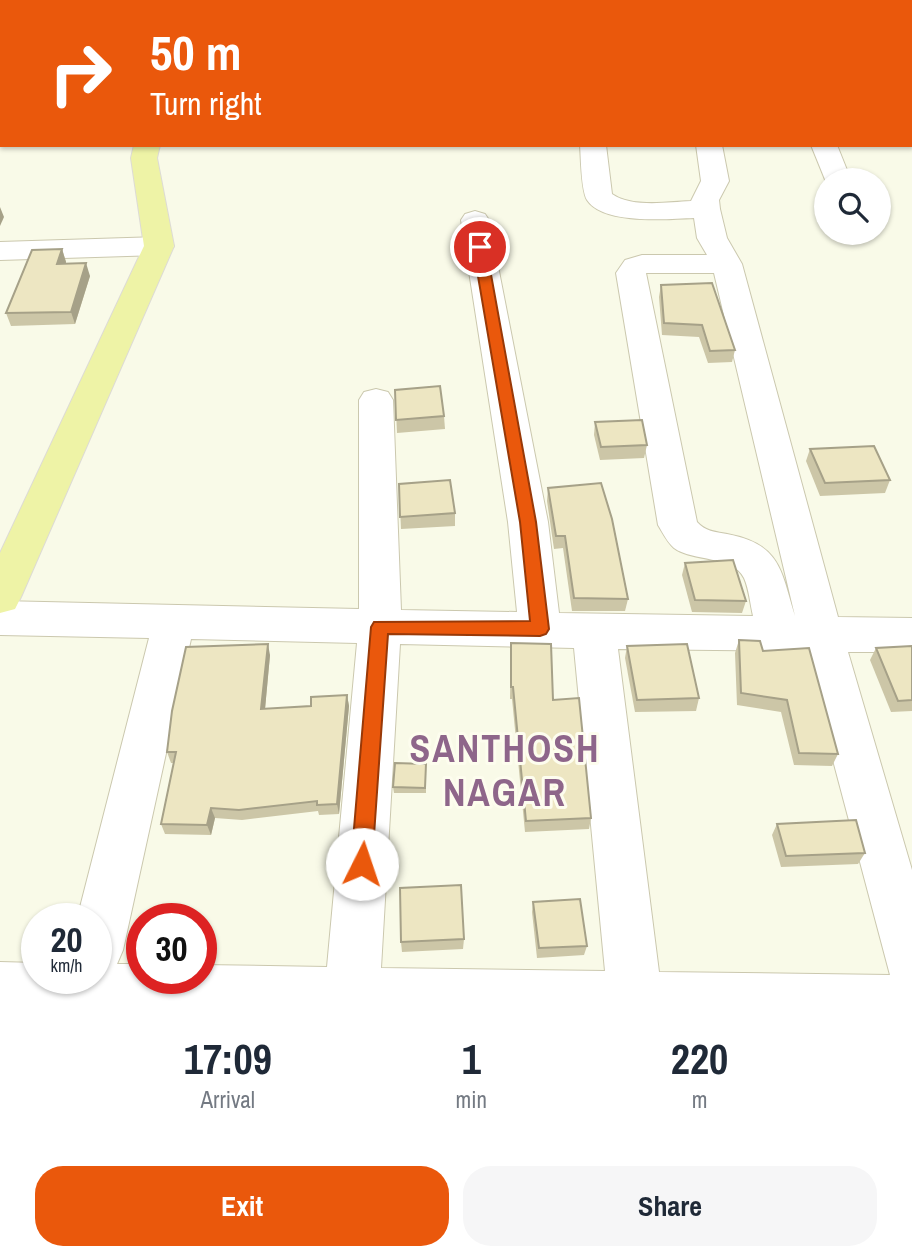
<!DOCTYPE html>
<style>
:root{--surface:#fff;--page:#f6f6f7;--text:#1f2937;--muted:#747a83;--accent:#ea580c}
body{margin:0;font-family:"Archivo Narrow",sans-serif;background:var(--page);color:var(--text);height:100vh;display:flex;flex-direction:column;font-size:26px;white-space:nowrap}
*{box-sizing:border-box;margin:0}
p{font-size:23px;color:var(--muted)}
.icon{flex:none;width:38px;height:38px;fill:none;stroke:currentColor;stroke-width:2;stroke-linecap:round;stroke-linejoin:round}
.map{position:relative;height:1015px;overflow:hidden}
.sheet{display:flex;flex-direction:column;background:var(--surface);flex:1}
.sheet>*{flex:none}
.guide{position:absolute;left:0px;top:0px;width:914px;height:147px;box-shadow:0 2px 5px #0004;background:#ea580c;color:#fff;overflow:hidden}
.controls{position:absolute;left:814px;top:168px;display:grid;gap:14px}
.controls a{display:grid;place-items:center;width:77px;height:77px;border-radius:50%;background:var(--surface);box-shadow:0 2px 5px #0004;font-size:35px}
.speed{position:absolute;left:21px;top:903px;display:flex;gap:14px;font-size:35px;font-weight:700;text-align:center}
.speed>*{display:grid;place-content:center;width:91px;height:91px;border-radius:50%;background:var(--surface);box-shadow:0 2px 5px #0004;line-height:1}
.speed small{font-size:18px;font-weight:400}
.speed .limit{border:10px solid #d22;background:#fff;color:#111}
.pin{position:absolute;display:grid;place-items:center;width:60px;height:60px;color:#fff;margin:-30px;border:4px solid #fff;border-radius:50%;box-shadow:0 2px 7px #0007}
.me{position:absolute;width:77px;margin:-38px;rotate:4deg;stroke-linejoin:round;filter:drop-shadow(0 0 5px #0008)}
.turn{display:flex;align-items:center;gap:24px;height:147px;padding:0 35px;font-size:32px}
.turn .icon{width:91px;height:91px;stroke-width:2.5}
.turn b{display:block;font-size:49px;line-height:60px}
.eta{display:flex;justify-content:space-evenly;align-items:center;height:119px;text-align:center}
.eta b{font-size:42px;font-weight:700;line-height:49px}
.action{display:flex;gap:14px;margin-top:auto;padding:14px 35px}
.action a{flex:1;height:80px;border-radius:28px;background:var(--accent);color:#fff;font-size:28px;font-weight:700;line-height:80px;text-align:center}
.action a+a{background:var(--page);color:var(--text)}
.map>svg:first-child{display:block}
</style>
<div class="map">
<svg width="912" height="1015" viewBox="0 0 912 1015">
<rect width="100%" height="100%" fill="#f9fae8"/>
<g fill="none" stroke-linecap="round" stroke-linejoin="round">
<defs>
<g id="minor">
<polygon points="645,0 665,0 666,2 645,2"/>
<polygon points="732,0 752,0 753,2 732,2"/>
<polygon points="821,0 841,0 842,2 821,2"/>
<path d="M580,145h26l6,49c20,14 56,8 79,7l10,-20 -5,-36h26l7,36 -10,19 1,9 7,29 15,26 96,353 74,1v34h-64l64,218v145h-912v-53l37,1v15h59v-59h-19l72,-281 -149,-3v-34l359,8v-209l5,-8 12,-3 12,3 5,8 8,210 116,2 -9,-90 -47,-302 4,-6 10,-3 10,3 4,6 59,302 11,91 194,3c-3,-13 -4,-27 -9,-38 -11,-23 -51,-16 -70,-30 -7,-6 -11,-15 -16,-23l-42,-252 9,-13 17,-5h65l-10,-17 -3,-20c-26,1 -91,7 -107,-18 -6,-10 -6,-42 -7,-55zM646,273h68l81,343c-14,-45 -14,-72 -68,-82 -12,-2 -22,-3 -30,-12zM191,639l166,4 -30,324 -126,-2v13h-59v-14h-25l6,-14zM400,644l174,4 31,323 -224,-3zM618,649l186,2 86,324 -231,-3z"/>
<polygon points="811,145 837,145 851,180 826,182"/>
<polygon points="159,237 169,240 174,246 169,252 159,255 0,260 0,242"/>
</g>
<g id="major">
<polygon points="182,0 202,0 181,2"/>
<polygon points="134,145 160,145 157,158 174,246 21,597 15,609 0,613 0,553 144,246 131,158"/>
</g>
</defs>
<use href="#minor" stroke="#cbc8ae" stroke-width="2"/>
<use href="#major" stroke="#dddbd5" stroke-width="2"/>
<use href="#minor" fill="#fff" fill-rule="evenodd"/>
<use href="#major" fill="#eef3a6" fill-rule="evenodd"/>
</g>
<g fill="#ccc6a7">
<polygon points="62,249 66,262 66,264 90,276 75,324 11,326 6,313"/>
<polygon points="661,285 735,350 732,362 708,363 699,337 662,335 659,297"/>
<polygon points="395,390 444,416 445,429 397,433"/>
<polygon points="595,422 647,445 644,458 600,460 594,435"/>
<polygon points="810,449 890,480 885,493 820,496 806,461"/>
<polygon points="399,484 455,513 455,526 401,529"/>
<polygon points="548,488 628,599 625,611 572,611 563,548 554,549 547,501"/>
<polygon points="685,563 746,601 742,613 692,612 682,575"/>
<polygon points="739,640 763,651 838,754 832,766 794,765 781,712 737,705 735,653"/>
<polygon points="511,643 553,700 591,818 589,829 525,832 512,699 510,699"/>
<polygon points="627,646 699,698 696,711 635,712 625,658"/>
<polygon points="912,646 912,711 891,712 870,660 876,648"/>
<polygon points="270,655 265,709 311,706 347,695 349,706 339,814 319,815 318,811 242,820 215,818 211,835 165,834 161,824 174,763 171,763 167,752"/>
<polygon points="426,764 426,793 394,793 393,787"/>
<polygon points="777,824 865,853 858,864 781,867 772,835"/>
<polygon points="533,902 587,946 584,955 537,958 532,912"/>
<polygon points="464,939 463,949 402,952 401,942"/>
</g>
<g fill="#a6a188">
<polygon points="0,207 4,217 0,226"/>
<polygon points="62,249 66,262 61,277 57,264"/>
<polygon points="86,263 90,276 75,324 71,312"/>
<polygon points="268,644 270,655 264,720 261,709"/>
<polygon points="347,695 349,706 339,814 337,804"/>
<polygon points="211,808 215,818 211,835 207,825"/>
</g>
<g fill="#ede6c2" stroke="#a6a188" stroke-width="2">
<polygon points="62,249 57,264 86,263 71,312 6,313 32,250"/>
<polygon points="712,283 735,350 710,351 702,325 664,323 661,285"/>
<polygon points="440,386 444,416 396,420 395,390"/>
<polygon points="642,420 647,445 601,447 595,422"/>
<polygon points="874,446 890,480 825,483 810,449"/>
<polygon points="450,480 455,513 400,517 399,484"/>
<polygon points="601,483 612,519 628,599 574,598 565,536 556,536 548,488"/>
<polygon points="733,560 746,601 695,600 685,563"/>
<polygon points="739,640 760,641 763,651 809,648 838,754 799,753 787,700 741,693"/>
<polygon points="511,643 551,644 553,700 579,698 591,818 526,821 513,687 511,687"/>
<polygon points="268,644 261,709 311,706 311,697 347,695 337,804 317,805 317,801 239,810 211,808 207,825 161,824 176,752 167,752 172,711 186,647"/>
<polygon points="687,644 699,698 637,700 627,646"/>
<polygon points="912,646 912,700 898,701 876,648"/>
<polygon points="395,763 426,764 425,788 393,787"/>
<polygon points="856,820 865,853 786,856 777,824"/>
<polygon points="461,885 464,939 401,942 400,888"/>
<polygon points="580,899 587,946 539,948 533,902"/>
</g>
<polygon fill="#ea580c" stroke="#983908" stroke-width="2" points="480,244 486,247 536,522 549,629 546,634 540,636 388,634 372,864 369,872 362,874 354,872 351,864 371,627 374,622 530,621 520,522 473,247"/>
<g text-anchor="middle" dominant-baseline="central" stroke-width="6" stroke-linejoin="round" paint-order="stroke">
<g font-size="38" font-weight="bold" letter-spacing="2" fill="#8e668a" stroke="#fdfdee">
<text x="505" y="748">SANTHOSH<tspan x="505" dy="44">NAGAR</tspan></text>
</g>
</g>
</svg>
<div class="controls">
<a><svg class="icon" aria-label="search" viewBox="0 0 24 24"><circle cx="10" cy="10" r="6"/><path d="M15 15l6 6"/></svg></a>
</div>
<div class="speed"><div>20<small>km/h</small></div><div class="limit">30</div></div>
<div class="pin" style="left:480px;top:247px;background:#d93025"><svg class="icon" aria-label="arrive" viewBox="0 0 24 24"><path d="M6 21V4h12l-3 4 3 4H6"/></svg></div>
<svg class="me" style="left:362px;top:864px" viewBox="-20 -20 40 40"><circle r="19" fill="#fff"/><path d="M0-13L10 11 0 6-10 11z" fill="#ea580c"/></svg>
<div class="guide">
<div class="turn"><svg class="icon" aria-label="right" viewBox="0 0 24 24"><path d="M7 20v-9h11M14 6l5 5-5 5"/></svg><div><b>50 m</b>Turn right</div></div>
</div>
</div>
<section class="sheet">
<div class="eta">
<div><b>17:09</b><p>Arrival</p></div>
<div><b>1</b><p>min</p></div>
<div><b>220</b><p>m</p></div>
</div>
<div class="action"><a>Exit</a><a>Share</a></div>
</section>
